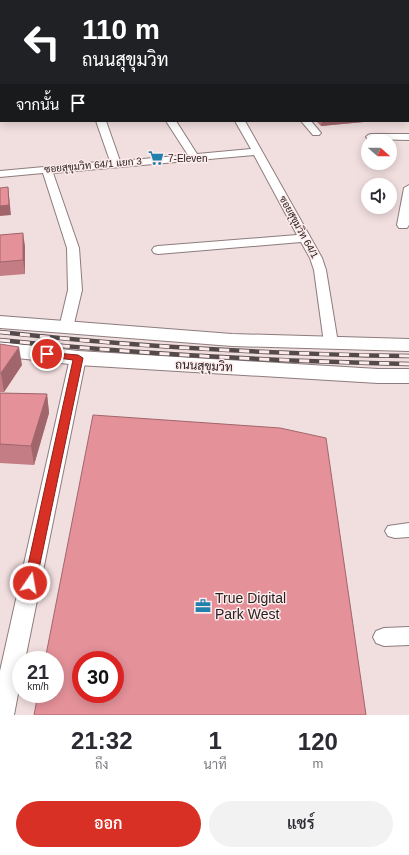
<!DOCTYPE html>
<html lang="th">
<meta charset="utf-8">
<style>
:root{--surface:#fff;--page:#f2f2f3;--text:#2b2b33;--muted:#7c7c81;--accent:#d93025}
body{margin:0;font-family:Helvetica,Sarabun,sans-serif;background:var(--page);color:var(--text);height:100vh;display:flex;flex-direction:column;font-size:15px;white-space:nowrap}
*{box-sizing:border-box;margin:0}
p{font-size:13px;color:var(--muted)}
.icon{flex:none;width:22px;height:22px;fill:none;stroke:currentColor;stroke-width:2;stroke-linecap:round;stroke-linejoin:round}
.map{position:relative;height:715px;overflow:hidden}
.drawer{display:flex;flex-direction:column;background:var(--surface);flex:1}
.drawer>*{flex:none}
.banner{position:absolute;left:0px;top:0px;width:409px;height:122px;box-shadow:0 2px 10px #0003;background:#202124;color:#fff;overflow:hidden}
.needle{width:26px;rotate:110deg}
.tools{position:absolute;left:361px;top:134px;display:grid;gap:8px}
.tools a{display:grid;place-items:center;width:36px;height:36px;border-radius:50%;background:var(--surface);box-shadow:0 2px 10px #0003;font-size:20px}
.speed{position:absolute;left:12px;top:651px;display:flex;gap:8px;font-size:20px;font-weight:700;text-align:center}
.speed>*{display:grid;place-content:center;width:52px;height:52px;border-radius:50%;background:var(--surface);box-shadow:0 2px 10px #0003;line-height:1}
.speed small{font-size:10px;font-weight:400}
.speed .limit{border:6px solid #d22;background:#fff;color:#111}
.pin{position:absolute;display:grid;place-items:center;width:34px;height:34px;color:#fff;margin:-17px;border:2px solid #fff;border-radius:50%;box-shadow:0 1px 4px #0007}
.me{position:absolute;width:44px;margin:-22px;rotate:12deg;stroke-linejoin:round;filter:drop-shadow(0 0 3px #0008)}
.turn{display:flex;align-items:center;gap:14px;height:84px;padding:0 16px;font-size:18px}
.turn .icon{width:52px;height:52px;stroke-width:2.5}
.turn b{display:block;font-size:28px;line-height:34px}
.then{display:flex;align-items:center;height:38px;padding:0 16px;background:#0003;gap:8px;font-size:15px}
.eta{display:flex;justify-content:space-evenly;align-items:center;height:68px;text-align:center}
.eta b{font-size:24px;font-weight:600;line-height:28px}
.primary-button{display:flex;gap:8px;margin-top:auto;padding:8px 16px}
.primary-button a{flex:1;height:46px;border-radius:24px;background:var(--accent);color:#fff;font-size:16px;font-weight:600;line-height:46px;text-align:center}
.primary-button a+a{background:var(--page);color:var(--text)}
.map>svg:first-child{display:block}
</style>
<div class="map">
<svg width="409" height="715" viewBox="0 0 409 715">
<rect width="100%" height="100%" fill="#f1dedf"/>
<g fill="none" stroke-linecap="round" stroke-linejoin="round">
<g fill="#4999c3" fill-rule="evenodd">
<polygon points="182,0 199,0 181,1"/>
<rect x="0" y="17" width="1" height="4"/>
</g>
<defs>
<g id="minor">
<polygon points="24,0 40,0 24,1"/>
<rect x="191" y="0" width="7" height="1"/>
<rect x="254" y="0" width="7" height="1"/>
<rect x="281" y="0" width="7" height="1"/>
<rect x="374" y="0" width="7" height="1"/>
<rect x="0" y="2" width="1" height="4"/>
<rect x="408" y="20" width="1" height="4"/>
<polygon points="96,121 106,121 120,161 188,155 166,121 176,121 197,154 251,149 235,121 245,121 322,258 326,270 338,343 336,346 331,347 326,346 324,343 314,270 310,258 301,242 158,254 154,253 152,250 154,247 158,246 297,235 254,155 53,173 79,248 82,290 73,328 71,331 66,332 61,331 59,328 68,290 67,248 43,173 0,177 0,171 110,161"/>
<polygon points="301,121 311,121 321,133 319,135 313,135"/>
<polygon points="371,134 409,134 409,140 368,139 366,137 368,135"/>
<polygon points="409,185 409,225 407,228 399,228 397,225 404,188"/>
<polygon points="78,353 83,355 86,358 25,660 21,660 21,678 14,715 0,715 0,671 70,358 73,355"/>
<polygon points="409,523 409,537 395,538 388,536 385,531 388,526"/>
<polygon points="409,627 409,645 384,646 376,643 373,637 376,631 384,628"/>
</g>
<g id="primary">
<polygon points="0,316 232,334 409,339 409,351 232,346 0,328"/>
<polygon points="0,342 78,351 378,369 409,369 409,383 378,383 78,365 0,356"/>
</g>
</defs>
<use href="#minor" stroke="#8d7c7d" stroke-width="2"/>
<use href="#primary" stroke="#8d7c7d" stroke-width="2"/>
<use href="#minor" fill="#fff" fill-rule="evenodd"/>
<use href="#primary" fill="#fff" fill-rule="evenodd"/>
<defs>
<g id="rail">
<path d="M0,332c136,15 272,22 409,24"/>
<path d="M0,340c136,14 272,21 409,24"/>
</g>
</defs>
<use href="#rail" stroke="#544a4b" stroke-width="4.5"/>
<use href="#rail" stroke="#feebec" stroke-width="3" stroke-dasharray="10" stroke-linecap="butt"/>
</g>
<g fill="#c47d84">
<polygon points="316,121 374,121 321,126"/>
<polygon points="0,235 25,246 25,274 0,276"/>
<polygon points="0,344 22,365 4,392 0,392"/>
<polygon points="0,393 47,394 49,413 34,465 0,463"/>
</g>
<g fill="#a0666b">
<polygon points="409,55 409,69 408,70 408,56"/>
<polygon points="322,121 374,121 321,126"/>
<polygon points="8,187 11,215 0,216 0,206"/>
<polygon points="23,233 25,246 25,274 23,260"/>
<polygon points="19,347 22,365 4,392 1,373"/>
<polygon points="47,394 49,413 34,465 31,446"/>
</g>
<g fill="#e49199" stroke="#a0666b" fill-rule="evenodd">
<polygon points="408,39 409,39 409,55 408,56"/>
<polygon points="8,187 9,205 0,206 0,188"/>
<polygon points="23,233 23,260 0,262 0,235"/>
<polygon points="0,344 19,347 1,373 0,373"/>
<polygon points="0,393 47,394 31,446 0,444"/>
<path d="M93,415l187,13 46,10 40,277h-332l4,-21h17v-34h-10zM81,660h34v34h-34z"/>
</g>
<polygon fill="#d93025" stroke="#8d1f18" points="44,352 78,355 83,358 36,583 34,586 30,588 25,586 24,583 73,360 44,356 43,354"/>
<defs>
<symbol id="supermarket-bare" viewBox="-9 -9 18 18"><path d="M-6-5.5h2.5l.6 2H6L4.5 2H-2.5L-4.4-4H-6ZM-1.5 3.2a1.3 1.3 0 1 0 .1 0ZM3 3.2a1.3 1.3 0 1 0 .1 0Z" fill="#2180ac" stroke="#feebec" stroke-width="2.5" paint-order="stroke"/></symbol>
<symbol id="office-bare" viewBox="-9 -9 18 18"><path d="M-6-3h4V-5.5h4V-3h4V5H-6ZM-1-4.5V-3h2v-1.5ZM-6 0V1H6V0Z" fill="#2180ac" stroke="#feebec" stroke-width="2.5" paint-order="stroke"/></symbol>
</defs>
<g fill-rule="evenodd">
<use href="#supermarket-bare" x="145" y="147" width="22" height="22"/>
<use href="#office-bare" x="192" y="595" width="22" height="22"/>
</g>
<g text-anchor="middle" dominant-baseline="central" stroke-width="3" stroke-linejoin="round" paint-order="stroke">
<g font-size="10" fill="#292223" stroke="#feebec" text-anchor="start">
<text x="168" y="158">7-Eleven</text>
</g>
<g font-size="10" fill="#292223" stroke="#feebec">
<text transform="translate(93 165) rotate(-5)">ซอยสุขุมวิท 64/1 แยก 3</text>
<text transform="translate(299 227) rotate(61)">ซอยสุขุมวิท 64/1</text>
</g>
<g font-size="12" fill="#292223" stroke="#feebec">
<text transform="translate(204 366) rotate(3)">ถนนสุขุมวิท</text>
</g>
<g font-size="14" fill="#292223" stroke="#feebec" text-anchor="start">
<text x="215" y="598">True Digital<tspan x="215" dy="16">Park West</tspan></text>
</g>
</g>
</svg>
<div class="tools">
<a><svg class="needle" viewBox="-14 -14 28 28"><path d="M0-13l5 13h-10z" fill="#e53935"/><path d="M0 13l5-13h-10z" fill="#7c7c81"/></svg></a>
<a><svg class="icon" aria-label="sound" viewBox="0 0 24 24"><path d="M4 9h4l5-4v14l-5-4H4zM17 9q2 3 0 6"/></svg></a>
</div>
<div class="speed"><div>21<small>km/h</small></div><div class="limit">30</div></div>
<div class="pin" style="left:47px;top:354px;background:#d93025"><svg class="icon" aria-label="arrive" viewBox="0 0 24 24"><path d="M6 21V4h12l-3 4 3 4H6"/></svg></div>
<svg class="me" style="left:30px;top:583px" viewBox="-20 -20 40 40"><circle r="17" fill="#d93025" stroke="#fff" stroke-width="3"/><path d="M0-11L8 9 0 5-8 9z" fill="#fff"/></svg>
<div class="banner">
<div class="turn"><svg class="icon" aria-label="left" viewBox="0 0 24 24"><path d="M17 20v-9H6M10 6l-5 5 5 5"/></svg><div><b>110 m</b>ถนนสุขุมวิท</div></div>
<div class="then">จากนั้น<svg class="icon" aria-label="arrive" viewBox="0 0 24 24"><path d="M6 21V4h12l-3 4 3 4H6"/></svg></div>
</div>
</div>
<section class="drawer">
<div class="eta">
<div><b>21:32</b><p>ถึง</p></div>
<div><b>1</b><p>นาที</p></div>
<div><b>120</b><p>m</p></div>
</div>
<div class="primary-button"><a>ออก</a><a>แชร์</a></div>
</section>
